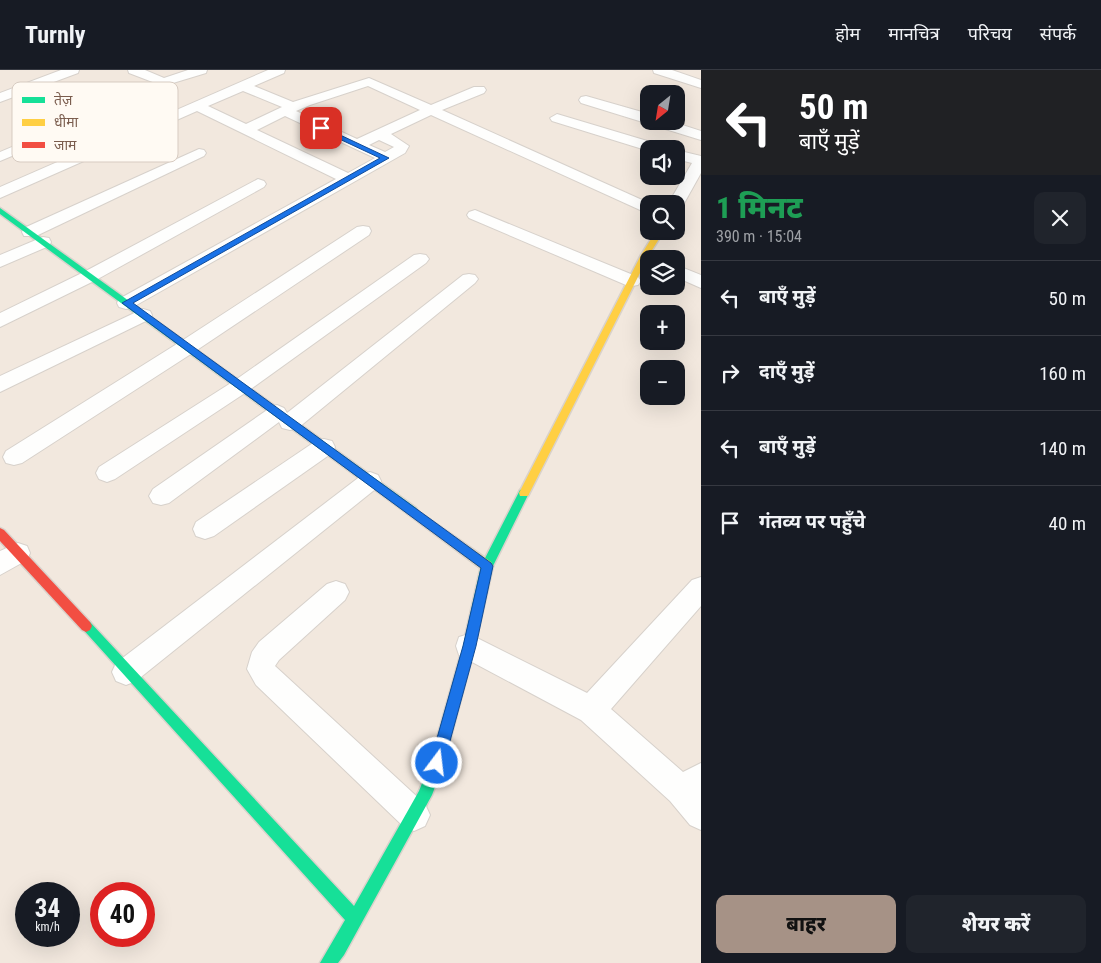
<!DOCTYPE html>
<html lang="hi">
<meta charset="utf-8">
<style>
:root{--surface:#171b24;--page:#20242c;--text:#f1f3f6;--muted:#9ea1a6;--line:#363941;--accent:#a69286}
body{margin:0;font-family:"Roboto Condensed","Noto Sans Devanagari",sans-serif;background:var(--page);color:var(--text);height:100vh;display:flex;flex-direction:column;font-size:19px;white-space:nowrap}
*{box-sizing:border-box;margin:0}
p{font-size:16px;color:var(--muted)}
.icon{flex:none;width:28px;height:28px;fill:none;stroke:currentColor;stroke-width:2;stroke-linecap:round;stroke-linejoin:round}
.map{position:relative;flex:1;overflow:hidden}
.side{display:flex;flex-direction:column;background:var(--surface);width:400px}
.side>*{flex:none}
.banner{background:#202124;color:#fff;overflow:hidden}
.needle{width:32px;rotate:210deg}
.fabs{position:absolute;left:640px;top:15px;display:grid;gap:10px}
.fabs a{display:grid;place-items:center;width:45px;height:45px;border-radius:10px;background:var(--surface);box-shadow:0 5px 20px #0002;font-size:25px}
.speed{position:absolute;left:15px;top:812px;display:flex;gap:10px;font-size:25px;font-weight:700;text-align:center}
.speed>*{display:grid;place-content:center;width:65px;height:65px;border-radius:50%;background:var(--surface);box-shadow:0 5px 20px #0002;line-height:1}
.speed small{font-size:12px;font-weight:400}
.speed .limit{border:8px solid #d22;background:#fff;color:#111}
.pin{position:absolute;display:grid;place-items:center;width:42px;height:42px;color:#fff;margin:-21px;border-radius:10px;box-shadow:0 2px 8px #0006}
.me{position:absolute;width:55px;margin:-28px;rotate:15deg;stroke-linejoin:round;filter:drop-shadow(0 0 4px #0008)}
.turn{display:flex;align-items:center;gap:18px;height:105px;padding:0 15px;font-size:22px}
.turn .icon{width:65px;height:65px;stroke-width:2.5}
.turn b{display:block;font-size:35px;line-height:42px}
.round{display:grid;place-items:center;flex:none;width:52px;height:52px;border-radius:10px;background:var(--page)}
.head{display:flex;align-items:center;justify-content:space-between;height:85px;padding:0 15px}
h1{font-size:30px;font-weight:800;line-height:38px;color:#1e9e55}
.button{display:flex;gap:10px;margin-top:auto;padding:10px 15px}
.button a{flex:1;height:58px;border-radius:10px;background:var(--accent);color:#111;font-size:20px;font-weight:800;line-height:58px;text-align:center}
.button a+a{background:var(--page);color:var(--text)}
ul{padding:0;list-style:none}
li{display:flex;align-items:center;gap:15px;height:75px;padding:0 15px;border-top:1px solid var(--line)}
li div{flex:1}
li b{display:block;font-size:19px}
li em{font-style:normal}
header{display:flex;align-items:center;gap:30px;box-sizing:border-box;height:70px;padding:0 25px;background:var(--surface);border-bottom:1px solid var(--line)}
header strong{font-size:24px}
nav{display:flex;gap:28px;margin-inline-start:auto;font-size:18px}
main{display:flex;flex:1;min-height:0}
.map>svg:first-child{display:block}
</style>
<header>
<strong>Turnly</strong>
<nav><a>होम</a><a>मानचित्र</a><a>परिचय</a><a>संपर्क</a></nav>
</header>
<main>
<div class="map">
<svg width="701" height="893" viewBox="0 0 701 893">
<rect width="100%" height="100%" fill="#f9f5f0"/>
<path fill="#f2e8de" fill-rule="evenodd" d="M0,0h701v893h-701zM649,24h27v27h-27zM649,79h27v27h-27zM649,134h27v27h-27zM649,189h27v27h-27zM649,244h27v27h-27zM649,299h27v27h-27zM26,824h43v42h-43zM101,824h43v42h-43z"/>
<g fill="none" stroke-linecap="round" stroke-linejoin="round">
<defs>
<g id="street">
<polygon points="61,0 79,0 78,3 0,32 0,23"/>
<polygon points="128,0 145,0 164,8 188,0 207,0 206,3 163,16 129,3"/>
<path d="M268,0h17l-1,3 -30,13 39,16 76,-24 62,27 43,-18h10l2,3 -2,3 -42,17 209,94h-2v10l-218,-99 -40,19 18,12 -4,7 -272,154 -7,2 -7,-2 -2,-4 2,-4 217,-120 -139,-68 -197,87v-11zM368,16l52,24 -63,29 -61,-28 14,-6zM243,21l39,16 -36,17 -38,-18zM285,46l90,42 -27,15 -91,-43zM379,70l15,7 -9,5 -16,-7z"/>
<polygon points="653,0 672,0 701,10 701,18 654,3"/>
<polygon points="586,26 649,44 649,51 670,51 701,61 701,70 581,33 579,30 581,27"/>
<polygon points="114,34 119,35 121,38 119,41 0,91 0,82"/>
<polygon points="557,44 664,76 666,79 649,79 649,81 552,51 550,48"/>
<polygon points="199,79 204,80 206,83 204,86 36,166 24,166 22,162 24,158"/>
<polygon points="676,80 701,86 701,103 682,137 676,139 676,134 668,134 692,93 676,89"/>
<polygon points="258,109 264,111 266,114 264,117 96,210 0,257 0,243 84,202"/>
<polygon points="475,140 638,207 641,211 638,215 632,216 626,215 469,148 467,145 469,142"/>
<polygon points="363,156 369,157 371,161 369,165 194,282 22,393 14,395 6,393 3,387 6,381 180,272 357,157"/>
<polygon points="43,167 49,168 51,172 49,176 0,197 0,185"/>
<polygon points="420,184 426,185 429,189 426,193 248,321 115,409 107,412 99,409 96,403 99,397 234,311 414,185"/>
<polygon points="676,195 701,205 701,218 676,207"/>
<polygon points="469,204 475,205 478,209 475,213 298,358 290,360 282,358 279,352 169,433 161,435 153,433 149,426 153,419 270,338 277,335 284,338 287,343 463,205"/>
<polygon points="143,239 150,241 152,245 150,249 0,322 0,306"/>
<polygon points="324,369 332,371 335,377 332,383 214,466 205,469 196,466 193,459 196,452 316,371"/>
<polygon points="370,402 378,405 381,411 378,417 136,611 126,615 116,611 112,602 116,593 362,405"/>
<polygon points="18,473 27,476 30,483 27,490 0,505 0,481"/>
<polygon points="701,507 701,536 611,639 683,702 701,693 701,760 690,755 670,731 581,650 459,585 456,576 459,567 469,564 587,623 692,510"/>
<polygon points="336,511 345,514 349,522 345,530 279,590 275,596 425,734 430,745 425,756 414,761 403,756 256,615 247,599 252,582 259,572 327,514"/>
</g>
<g id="fast">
<polygon points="0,138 416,438 418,441 416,444 408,444 0,144"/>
<polygon points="524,419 528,420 529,423 493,496 475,576 444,693 432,725 344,885 338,893 320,893 345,850 80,556 82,552 86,550 90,552 354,836 419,721 430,693 463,576 481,496 520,420"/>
</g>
<g id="slow">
<polygon points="656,161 664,161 649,185 528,426 520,426 519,423 641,185"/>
<polygon points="412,437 491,492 493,496 491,500 487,501 483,500 408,444 406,441 408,438"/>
</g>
<polygon id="jam" points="0,458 4,460 90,552 92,556 90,560 86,562 82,560 0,471"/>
</defs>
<use href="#street" stroke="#d7d1cb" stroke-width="2"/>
<use href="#fast" stroke="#d9d2cb" stroke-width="3"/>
<use href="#slow" stroke="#d9d2cb" stroke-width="3"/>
<use href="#jam" stroke="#d9d2cb" stroke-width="3"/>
<use href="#street" fill="#fefefd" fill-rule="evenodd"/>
<use href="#fast" fill="#16e098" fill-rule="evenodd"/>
<use href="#slow" fill="#ffcf43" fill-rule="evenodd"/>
<use href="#jam" fill="#f24e42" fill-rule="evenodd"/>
</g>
<polygon fill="#1a73e8" stroke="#114b97" points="321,56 389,88 133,233 491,493 493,496 476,576 444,693 442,698 437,700 432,698 430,693 463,576 481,498 122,233 380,88 318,59 317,58"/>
<rect x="12" y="12" width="166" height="80" rx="8" fill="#fffaf3" stroke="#d7cbc1" stroke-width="1"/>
<rect x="22" y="27" width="23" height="6" fill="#16e098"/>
<rect x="22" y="49" width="23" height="7" fill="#ffcf43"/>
<rect x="22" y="72" width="23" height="6" fill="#f24e42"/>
<g font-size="14" fill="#7a5c4d">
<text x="54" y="35">तेज़</text>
<text x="54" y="57">धीमा</text>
<text x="54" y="80">जाम</text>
</g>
</svg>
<div class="fabs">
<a><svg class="needle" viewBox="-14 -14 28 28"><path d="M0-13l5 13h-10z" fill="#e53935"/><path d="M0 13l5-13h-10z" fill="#9ea1a6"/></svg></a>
<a><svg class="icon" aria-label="sound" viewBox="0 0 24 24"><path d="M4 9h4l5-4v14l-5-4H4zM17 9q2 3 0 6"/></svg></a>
<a><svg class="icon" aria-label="search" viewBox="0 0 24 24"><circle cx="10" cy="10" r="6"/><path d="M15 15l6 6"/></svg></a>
<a><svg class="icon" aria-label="layers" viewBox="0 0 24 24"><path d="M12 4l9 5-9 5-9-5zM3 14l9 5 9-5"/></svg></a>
<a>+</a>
<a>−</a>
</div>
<div class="speed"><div>34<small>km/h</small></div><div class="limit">40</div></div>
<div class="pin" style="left:321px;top:58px;background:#d93025"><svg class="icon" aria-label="arrive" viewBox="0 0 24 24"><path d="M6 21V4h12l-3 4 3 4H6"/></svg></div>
<svg class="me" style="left:437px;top:693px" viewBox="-20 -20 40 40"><circle r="17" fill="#1a73e8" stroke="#fff" stroke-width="3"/><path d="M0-11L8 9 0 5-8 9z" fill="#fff"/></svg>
</div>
<section class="side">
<div class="banner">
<div class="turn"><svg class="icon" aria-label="left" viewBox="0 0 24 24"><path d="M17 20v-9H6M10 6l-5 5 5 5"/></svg><div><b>50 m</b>बाएँ मुड़ें</div></div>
</div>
<div class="head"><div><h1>1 मिनट</h1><p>390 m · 15:04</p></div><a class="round"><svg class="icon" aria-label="close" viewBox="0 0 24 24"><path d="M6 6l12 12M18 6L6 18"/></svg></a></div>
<ul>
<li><svg class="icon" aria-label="left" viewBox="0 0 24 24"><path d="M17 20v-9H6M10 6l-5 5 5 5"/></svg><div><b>बाएँ मुड़ें</b></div><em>50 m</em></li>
<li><svg class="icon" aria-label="right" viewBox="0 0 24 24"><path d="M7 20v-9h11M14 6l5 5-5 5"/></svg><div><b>दाएँ मुड़ें</b></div><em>160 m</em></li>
<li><svg class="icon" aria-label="left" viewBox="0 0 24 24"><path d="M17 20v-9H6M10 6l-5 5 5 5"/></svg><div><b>बाएँ मुड़ें</b></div><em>140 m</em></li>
<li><svg class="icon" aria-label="arrive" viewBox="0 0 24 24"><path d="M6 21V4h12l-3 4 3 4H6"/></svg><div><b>गंतव्य पर पहुँचे</b></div><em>40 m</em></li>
</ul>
<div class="button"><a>बाहर</a><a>शेयर करें</a></div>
</section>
</main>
